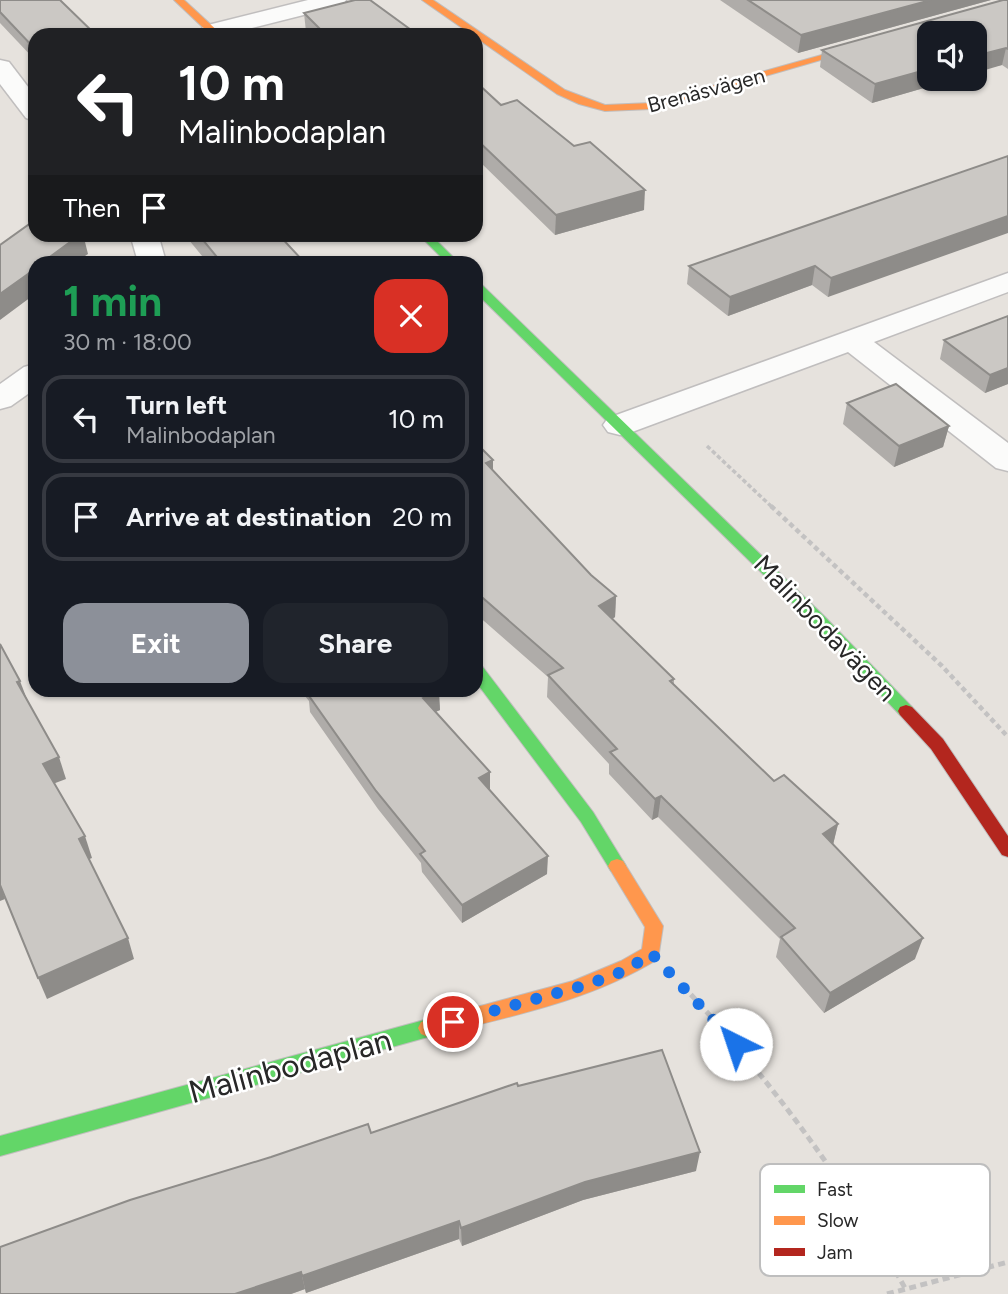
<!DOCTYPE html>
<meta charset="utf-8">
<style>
:root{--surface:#171b24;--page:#20242c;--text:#f1f3f6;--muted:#9ea1a6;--line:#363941;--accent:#8c9099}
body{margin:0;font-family:Figtree,sans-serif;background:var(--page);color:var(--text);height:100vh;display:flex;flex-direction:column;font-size:26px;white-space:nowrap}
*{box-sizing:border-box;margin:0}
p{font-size:23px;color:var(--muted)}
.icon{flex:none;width:38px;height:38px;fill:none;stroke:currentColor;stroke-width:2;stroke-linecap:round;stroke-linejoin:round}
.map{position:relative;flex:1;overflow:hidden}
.details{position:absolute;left:28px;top:256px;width:455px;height:441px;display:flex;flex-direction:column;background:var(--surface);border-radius:21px;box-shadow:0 2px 5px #0004}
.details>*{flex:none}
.top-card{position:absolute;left:28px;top:28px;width:455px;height:214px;border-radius:21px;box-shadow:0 2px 5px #0004;background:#202124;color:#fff;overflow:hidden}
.fabs{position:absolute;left:917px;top:21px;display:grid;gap:14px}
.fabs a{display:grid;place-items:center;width:70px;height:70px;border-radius:14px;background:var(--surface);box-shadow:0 2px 5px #0004;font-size:35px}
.pin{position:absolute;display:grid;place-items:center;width:60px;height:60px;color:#fff;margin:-30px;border:4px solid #fff;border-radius:50%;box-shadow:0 2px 7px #0007}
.me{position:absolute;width:77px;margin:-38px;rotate:319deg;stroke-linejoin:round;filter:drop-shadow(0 0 5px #0008)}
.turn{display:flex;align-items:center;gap:24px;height:147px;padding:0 35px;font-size:32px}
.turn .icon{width:91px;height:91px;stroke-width:2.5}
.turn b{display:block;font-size:49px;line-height:60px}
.then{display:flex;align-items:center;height:66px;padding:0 35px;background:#0003;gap:14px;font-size:26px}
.round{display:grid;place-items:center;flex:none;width:74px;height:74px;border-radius:21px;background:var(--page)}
.head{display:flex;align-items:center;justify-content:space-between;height:119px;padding:0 35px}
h1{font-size:42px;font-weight:700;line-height:52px;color:#1e9e55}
.cta{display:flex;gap:14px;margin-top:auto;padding:14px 35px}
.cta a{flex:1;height:80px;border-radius:21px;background:var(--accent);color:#fff;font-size:28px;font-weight:700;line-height:80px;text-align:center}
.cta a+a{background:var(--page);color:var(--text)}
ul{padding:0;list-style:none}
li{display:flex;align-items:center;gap:21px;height:88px;margin:0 14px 10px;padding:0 21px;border:4px solid var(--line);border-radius:21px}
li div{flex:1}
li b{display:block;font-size:26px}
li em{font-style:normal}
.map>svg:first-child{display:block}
</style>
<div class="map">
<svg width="1008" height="1294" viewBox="0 0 1008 1294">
<rect width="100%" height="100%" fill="#e6e2dd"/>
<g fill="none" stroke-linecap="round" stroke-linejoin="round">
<defs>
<g id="street">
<polygon points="308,0 346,0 343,5 224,35 203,35 200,31 204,26"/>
<polygon points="0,60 9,62 35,96 35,121 26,118 0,84"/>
<polygon points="130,234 158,234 166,262 138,262"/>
<polygon points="1008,273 1008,292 874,342 1008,443 1008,471 996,468 848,352 632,432 620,435 608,432 603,425 608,418"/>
<polygon points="35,364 35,389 11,406 0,409 0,384 24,367"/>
</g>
<g id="fast">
<polygon points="418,234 430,234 458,262 446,262"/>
<polygon points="476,282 480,283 824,616 912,707 914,711 912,715 900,715 814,624 476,293"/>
<polygon points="476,664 482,666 593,812 623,861 626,866 623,871 617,873 611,871 581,822 476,682"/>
<polygon points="428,1019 435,1022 438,1028 435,1034 428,1037 0,1156 0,1136"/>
</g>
<g id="slow">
<polygon points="174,0 184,0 222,35 211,35"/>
<polygon points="422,0 433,0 565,90 605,105 651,103 868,42 876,44 652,109 605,111 579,104 557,94"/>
<path d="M617,859l6,2 40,65 -5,33c-70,43 -151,58 -230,78l-7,-3 -3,-6 3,-6 152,-41 48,-20 21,-12 3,-22 -37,-61 3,-5z"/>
</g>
<polygon id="jam" points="906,705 912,707 943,739 1008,836 1008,857 1002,855 931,749 900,715 898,711 900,707"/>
</defs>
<use href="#street" stroke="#c0bebe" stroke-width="3"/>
<use href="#fast" stroke="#c0bebe" stroke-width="2"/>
<use href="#slow" stroke="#c0bebe" stroke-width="2"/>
<use href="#jam" stroke="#c0bebe" stroke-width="2"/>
<polyline stroke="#c3c2c2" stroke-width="3.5" stroke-dasharray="4.5 2.5" stroke-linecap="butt" points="707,446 773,508"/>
<polyline stroke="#c3c2c2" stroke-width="4.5" stroke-dasharray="5 3.5" stroke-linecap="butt" points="771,506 942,666 1008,737"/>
<g stroke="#c3c2c2" stroke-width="5" stroke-dasharray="7 4.5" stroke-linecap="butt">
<path d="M683,986c86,92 160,192 222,302"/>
<polyline points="887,1294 1008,1262"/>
</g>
<use href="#street" fill="#fbfbfa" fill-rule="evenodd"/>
<use href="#fast" fill="#63d668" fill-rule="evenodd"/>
<use href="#slow" fill="#ff974d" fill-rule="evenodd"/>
<use href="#jam" fill="#b3261e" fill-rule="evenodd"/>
</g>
<g fill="#afaca9">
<polygon points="0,0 35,35 35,60 0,23"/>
<polygon points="720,0 991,0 798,53"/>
<polygon points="1008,0 1008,69 1002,65 929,79 955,79 872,103 820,67 822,50"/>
<polygon points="304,13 418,35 309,35 306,32"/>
<polygon points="476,82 501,105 644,210 555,235 478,160 476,161"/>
<polygon points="1008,156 828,297 812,285 728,316 687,284 689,266"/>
<polygon points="184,234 278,234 304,262 207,262"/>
<polygon points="1008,316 1008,384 985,393 940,359 944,340"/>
<polygon points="847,403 949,426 943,447 894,467 843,424"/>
<polygon points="476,443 493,460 493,470 591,575 616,596 615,617 613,619 674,679 674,684 774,781 838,824 833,844 915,959 824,1013 776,957 780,939 658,817 652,820 609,774 609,764 547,697 548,677 476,614"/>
<polygon points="300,690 438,690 440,710 435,712 490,772 490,791 547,874 462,923 422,872 421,863 378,809 310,712 309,701"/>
<polygon points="518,1086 696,1171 583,1200 462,1246 459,1239 306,1293 305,1289 291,1294 0,1294 371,1133"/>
</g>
<g fill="#8e8c89">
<polygon points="931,0 991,0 798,53 801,35"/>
<polygon points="1006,48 1002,65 975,73 975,56"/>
<polygon points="929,69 929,79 955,79 872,103 875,84"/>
<polygon points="477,140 478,160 476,161 476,141"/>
<polygon points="645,190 644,210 555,235 556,215"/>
<polygon points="1008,216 1008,233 828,297 831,278"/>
<polygon points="81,234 83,234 88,254 76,262 43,262"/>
<polygon points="815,266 812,285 728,316 730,297"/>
<polygon points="35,269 35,294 0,320 0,294"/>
<polygon points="1008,368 1008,384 985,393 990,375"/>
<polygon points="949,426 943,447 894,467 899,446"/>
<polygon points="493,460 493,482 486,463"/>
<polygon points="616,596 615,617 598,627 599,606"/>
<polygon points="20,681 28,702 17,682"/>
<polygon points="439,691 440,710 424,717 423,698"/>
<polygon points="59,757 66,779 50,785 43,764"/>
<polygon points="490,772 490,791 479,778"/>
<polygon points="661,796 658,817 652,820 655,799"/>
<polygon points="838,824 833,845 823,834"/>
<polygon points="85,836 92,858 87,860 79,839"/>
<polygon points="548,856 547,874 462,923 462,905"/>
<polygon points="0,885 5,899 0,901"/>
<polygon points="128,938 134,959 47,999 38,978"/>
<polygon points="923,938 915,959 824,1013 830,993"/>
<polygon points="700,1152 696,1171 583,1200 462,1246 461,1228 585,1182"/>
<polygon points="459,1221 459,1239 306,1293 302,1276"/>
<polygon points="301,1272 305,1289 291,1294 235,1294"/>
</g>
<g fill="#cbc8c4" stroke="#8e8c89" stroke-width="2">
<polygon points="0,0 60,0 96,35 35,35 35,49 0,12"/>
<polygon points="355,0 370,0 418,35 326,35 304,13"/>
<polygon points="748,0 931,0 801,35"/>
<polygon points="1003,0 1008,0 1008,49 1006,48 975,56 975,33 929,33 929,69 875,84 822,50"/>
<polygon points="476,82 501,105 517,100 574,146 590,142 645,190 556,215 477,140 476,141"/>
<polygon points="1008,156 1008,216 831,278 815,266 730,297 689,266"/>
<polygon points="35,220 35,234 81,234 43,262 35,262 35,269 0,294 0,245"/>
<polygon points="198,234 278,234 304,262 221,262"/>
<polygon points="1008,316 1008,368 990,375 944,340"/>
<polygon points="896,384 949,426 899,446 847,403"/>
<polygon points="476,443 493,460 486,463 591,575 616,596 599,606 674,679 670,681 774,781 784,775 838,824 823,834 923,938 830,993 781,937 795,928 661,796 655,799 610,752 617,749 548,675 563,668 476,592"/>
<polygon points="0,644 20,681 17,682 59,757 43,764 85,836 79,839 128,938 38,978 0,885"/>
<polygon points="312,690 438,690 439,691 423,698 490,772 479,778 548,856 462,905 420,854 425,851 376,791 307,693 313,690"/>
<polygon points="662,1050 700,1152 585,1182 461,1228 459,1221 302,1276 301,1272 235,1294 0,1294 0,1247 130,1200 271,1157 368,1124 371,1133 517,1083 518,1086"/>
</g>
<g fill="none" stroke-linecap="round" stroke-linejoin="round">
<polyline stroke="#1a73e8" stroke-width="12" stroke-dasharray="0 21.6" points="453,1022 586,985 627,970 651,953 736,1044"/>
</g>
<g text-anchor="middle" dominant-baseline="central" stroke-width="5" stroke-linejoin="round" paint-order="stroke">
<g font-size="21" fill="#282828" stroke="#fff">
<text transform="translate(706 90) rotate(-15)">Brenäsvägen</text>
</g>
<g font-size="26" fill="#282828" stroke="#fff">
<text transform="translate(825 628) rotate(46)">Malinbodavägen</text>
</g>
<g font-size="32" fill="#282828" stroke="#fff">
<text transform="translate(290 1066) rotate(-15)">Malinbodaplan</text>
</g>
</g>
<rect x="760" y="1164" width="230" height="112" rx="10" fill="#fff" stroke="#bebebe" stroke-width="2"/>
<rect x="774" y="1185" width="31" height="8" fill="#63d668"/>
<rect x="774" y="1216" width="31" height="9" fill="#ff974d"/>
<rect x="774" y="1248" width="31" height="8" fill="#b3261e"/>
<g font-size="19" fill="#282828">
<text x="817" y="1196">Fast</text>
<text x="817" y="1227">Slow</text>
<text x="817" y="1259">Jam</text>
</g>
</svg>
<div class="fabs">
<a><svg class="icon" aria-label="sound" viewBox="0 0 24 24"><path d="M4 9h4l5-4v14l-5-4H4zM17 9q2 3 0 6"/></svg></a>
</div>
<div class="pin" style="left:453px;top:1022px;background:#d93025"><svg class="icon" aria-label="arrive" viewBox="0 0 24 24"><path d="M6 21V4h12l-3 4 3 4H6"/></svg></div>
<svg class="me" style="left:736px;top:1044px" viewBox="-20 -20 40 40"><circle r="19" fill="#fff"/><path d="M0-13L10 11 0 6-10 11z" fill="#1a73e8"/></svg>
<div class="top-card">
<div class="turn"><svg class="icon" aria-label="left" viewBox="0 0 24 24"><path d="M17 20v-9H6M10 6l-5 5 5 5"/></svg><div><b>10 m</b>Malinbodaplan</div></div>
<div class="then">Then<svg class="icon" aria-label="arrive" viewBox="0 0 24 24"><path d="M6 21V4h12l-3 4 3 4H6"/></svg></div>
</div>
<section class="details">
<div class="head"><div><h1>1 min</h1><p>30 m · 18:00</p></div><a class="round" style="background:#d93025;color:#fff"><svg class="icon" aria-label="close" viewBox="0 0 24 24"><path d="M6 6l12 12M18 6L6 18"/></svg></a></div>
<ul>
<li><svg class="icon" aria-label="left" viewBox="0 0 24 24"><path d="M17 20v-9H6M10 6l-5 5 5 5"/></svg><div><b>Turn left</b><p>Malinbodaplan</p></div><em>10 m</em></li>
<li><svg class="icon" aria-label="arrive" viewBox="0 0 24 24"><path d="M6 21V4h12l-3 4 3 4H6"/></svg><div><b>Arrive at destination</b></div><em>20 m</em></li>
</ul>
<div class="cta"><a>Exit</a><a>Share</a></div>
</section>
</div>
